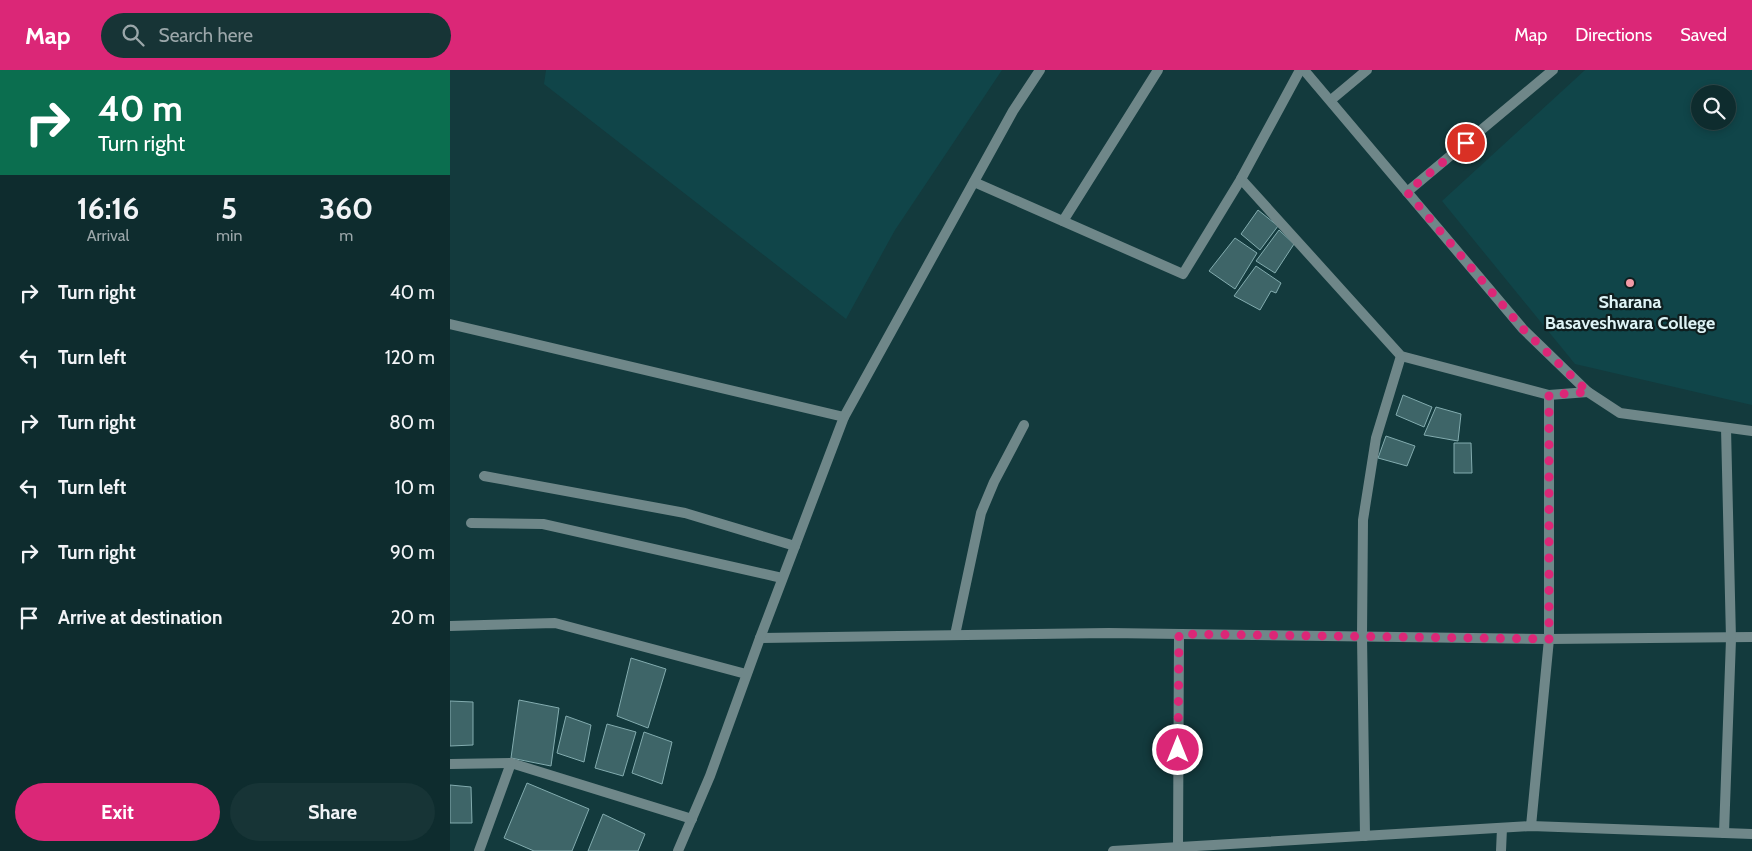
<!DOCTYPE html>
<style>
:root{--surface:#0e2c2e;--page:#173436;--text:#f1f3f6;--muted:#9ba7aa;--line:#2e484a;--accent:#db2777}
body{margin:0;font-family:Cabin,sans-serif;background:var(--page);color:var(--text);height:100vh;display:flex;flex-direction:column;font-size:19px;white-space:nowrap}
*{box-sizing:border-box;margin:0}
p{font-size:16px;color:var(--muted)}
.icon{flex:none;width:28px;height:28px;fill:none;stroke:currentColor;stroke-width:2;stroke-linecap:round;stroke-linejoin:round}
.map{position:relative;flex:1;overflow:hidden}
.drawer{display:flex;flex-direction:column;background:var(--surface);width:450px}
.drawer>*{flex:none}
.top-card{background:#0b6e4f;color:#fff;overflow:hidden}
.controls{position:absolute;left:1241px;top:15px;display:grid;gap:10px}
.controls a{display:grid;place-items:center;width:45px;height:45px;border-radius:50%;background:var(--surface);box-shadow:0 2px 8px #0003,0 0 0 1px var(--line);font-size:25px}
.pin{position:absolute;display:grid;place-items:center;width:42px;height:42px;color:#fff;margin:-21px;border:2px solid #fff;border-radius:50%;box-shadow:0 1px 5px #0007}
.me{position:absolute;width:55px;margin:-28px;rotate:0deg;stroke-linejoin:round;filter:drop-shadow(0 0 4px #0008)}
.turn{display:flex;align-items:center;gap:18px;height:105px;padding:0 15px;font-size:22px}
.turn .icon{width:65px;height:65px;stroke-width:2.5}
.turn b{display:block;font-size:35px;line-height:42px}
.eta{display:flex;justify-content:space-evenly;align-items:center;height:85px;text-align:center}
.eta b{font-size:30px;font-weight:700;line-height:35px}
.action{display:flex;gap:10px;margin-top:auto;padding:10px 15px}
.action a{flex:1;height:58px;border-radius:30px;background:var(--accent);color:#fff;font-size:20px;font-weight:700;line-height:58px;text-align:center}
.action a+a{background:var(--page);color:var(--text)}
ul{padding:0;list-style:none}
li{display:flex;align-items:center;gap:15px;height:65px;padding:0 15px}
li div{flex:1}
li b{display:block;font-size:19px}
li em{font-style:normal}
header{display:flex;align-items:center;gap:30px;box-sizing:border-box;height:70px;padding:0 25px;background:var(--accent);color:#fff}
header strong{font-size:24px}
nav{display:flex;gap:28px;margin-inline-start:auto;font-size:18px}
.search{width:350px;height:45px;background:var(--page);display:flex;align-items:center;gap:12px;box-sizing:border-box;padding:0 18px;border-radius:28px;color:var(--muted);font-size:19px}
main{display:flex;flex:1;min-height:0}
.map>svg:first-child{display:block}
</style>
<header>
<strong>Map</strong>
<div class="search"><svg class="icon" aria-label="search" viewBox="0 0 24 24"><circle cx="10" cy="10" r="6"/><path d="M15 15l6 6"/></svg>Search here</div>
<nav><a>Map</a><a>Directions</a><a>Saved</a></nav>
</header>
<main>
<section class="drawer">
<div class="top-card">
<div class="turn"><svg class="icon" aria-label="right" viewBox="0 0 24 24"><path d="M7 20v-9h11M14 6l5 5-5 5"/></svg><div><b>40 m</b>Turn right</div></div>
</div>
<div class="eta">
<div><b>16:16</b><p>Arrival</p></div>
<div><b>5</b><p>min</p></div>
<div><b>360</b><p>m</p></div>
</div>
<ul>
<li><svg class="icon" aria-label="right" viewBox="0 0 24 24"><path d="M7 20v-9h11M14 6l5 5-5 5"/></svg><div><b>Turn right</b></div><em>40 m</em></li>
<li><svg class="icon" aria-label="left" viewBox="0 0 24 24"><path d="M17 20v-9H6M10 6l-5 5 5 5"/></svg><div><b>Turn left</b></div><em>120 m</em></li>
<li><svg class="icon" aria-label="right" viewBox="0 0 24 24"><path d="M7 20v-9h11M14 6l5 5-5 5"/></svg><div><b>Turn right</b></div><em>80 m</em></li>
<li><svg class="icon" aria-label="left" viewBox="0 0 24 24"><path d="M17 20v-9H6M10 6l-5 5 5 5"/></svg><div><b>Turn left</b></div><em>10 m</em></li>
<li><svg class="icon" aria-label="right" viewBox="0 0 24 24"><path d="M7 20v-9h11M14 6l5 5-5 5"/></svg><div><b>Turn right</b></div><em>90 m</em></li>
<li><svg class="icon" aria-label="arrive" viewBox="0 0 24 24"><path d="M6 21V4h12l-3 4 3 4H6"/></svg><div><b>Arrive at destination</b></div><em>20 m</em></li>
</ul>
<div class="action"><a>Exit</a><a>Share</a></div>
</section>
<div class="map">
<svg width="1302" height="781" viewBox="0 0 1302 781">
<rect width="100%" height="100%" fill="#133a3d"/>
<g fill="#104549" fill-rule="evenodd">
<polygon points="96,0 552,0 445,160 396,249 94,14"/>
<path d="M1135,0h167v335l-177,-41 -133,-163zM1250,24h28v27h-28z"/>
</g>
<g fill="#3e6568" stroke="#83acaf">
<polygon points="808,140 828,156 810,180 791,164"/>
<polygon points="829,160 844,174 825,203 806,191"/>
<polygon points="785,168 807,183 785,219 759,201"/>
<polygon points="806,196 831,213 826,223 821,221 810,240 784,226"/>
<polygon points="953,325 982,337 974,357 946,345"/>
<polygon points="986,337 1011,344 1008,371 974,365"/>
<polygon points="936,366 965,376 957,396 928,388"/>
<polygon points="1004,373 1021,373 1022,403 1004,403"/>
<polygon points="181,588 216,599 198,658 167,646"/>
<polygon points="69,630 109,638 101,696 61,688"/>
<polygon points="0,631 23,632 23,675 0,676"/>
<polygon points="116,646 141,655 134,692 107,683"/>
<polygon points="157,654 186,662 173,706 145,698"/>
<polygon points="194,662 222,672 212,714 182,703"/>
<polygon points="77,713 139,739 122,781 84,781 54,768"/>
<polygon points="0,715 21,717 22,753 0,753"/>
<polygon points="153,744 195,764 188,781 138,781"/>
</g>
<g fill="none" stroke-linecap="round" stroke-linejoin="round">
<polyline stroke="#6f8789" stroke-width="10" points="505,565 531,443 544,412 574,355"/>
<g stroke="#6f8789" stroke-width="10">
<polyline points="881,30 917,0"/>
<polyline points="791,109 951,286 1099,325 1138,322"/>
<polyline points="524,112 733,204 791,109 850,0"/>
<polyline points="957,122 1103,0"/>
<polyline points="613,151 708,0"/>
<polyline points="0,254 394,347"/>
<polyline points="34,406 235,443 345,476"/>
<polyline points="21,453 93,454 332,508"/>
<polyline points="0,556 105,553 296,604"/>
<polyline points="310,568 659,563 1099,569 1302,567"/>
<polyline points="0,694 61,693 242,749"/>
<polyline points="1081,756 1099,569 1099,325"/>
<polyline points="1274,763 1281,569 1276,358"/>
<polyline points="915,766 912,566 913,450 926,368 951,286"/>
<polyline points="728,777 729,564"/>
<polyline points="29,781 61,693"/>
<polyline points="228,781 260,706 310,568 394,347 563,41 590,0"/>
<polyline points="663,781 1081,756 1302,764"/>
<polyline points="1051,781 1052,758"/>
</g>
<polyline stroke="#6f8789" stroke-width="10" points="854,0 1073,259 1138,322 1170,343 1302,361"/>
</g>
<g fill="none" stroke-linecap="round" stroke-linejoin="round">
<polyline stroke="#db2777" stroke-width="9" stroke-dasharray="0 16.2" points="728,680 729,564 1099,569 1099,325 1138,322 1073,259 957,122 1016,73"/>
</g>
<circle fill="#f49aa6" stroke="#0e1e1f" stroke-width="2" cx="1180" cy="213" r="5"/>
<g text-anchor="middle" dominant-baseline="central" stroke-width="4.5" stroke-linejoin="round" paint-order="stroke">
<g font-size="18" font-weight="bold" fill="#def3f5" stroke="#0e1e1f">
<text x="1180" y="232">Sharana<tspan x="1180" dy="21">Basaveshwara College</tspan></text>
</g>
</g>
</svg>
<div class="controls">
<a><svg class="icon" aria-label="search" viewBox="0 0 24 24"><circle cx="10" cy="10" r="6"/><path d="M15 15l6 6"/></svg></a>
</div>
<div class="pin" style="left:1016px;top:73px;background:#d93025"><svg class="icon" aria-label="arrive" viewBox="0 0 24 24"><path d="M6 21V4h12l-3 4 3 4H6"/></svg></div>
<svg class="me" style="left:728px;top:680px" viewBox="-20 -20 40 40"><circle r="17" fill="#db2777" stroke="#fff" stroke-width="3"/><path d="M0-11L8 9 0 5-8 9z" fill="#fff"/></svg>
</div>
</main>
